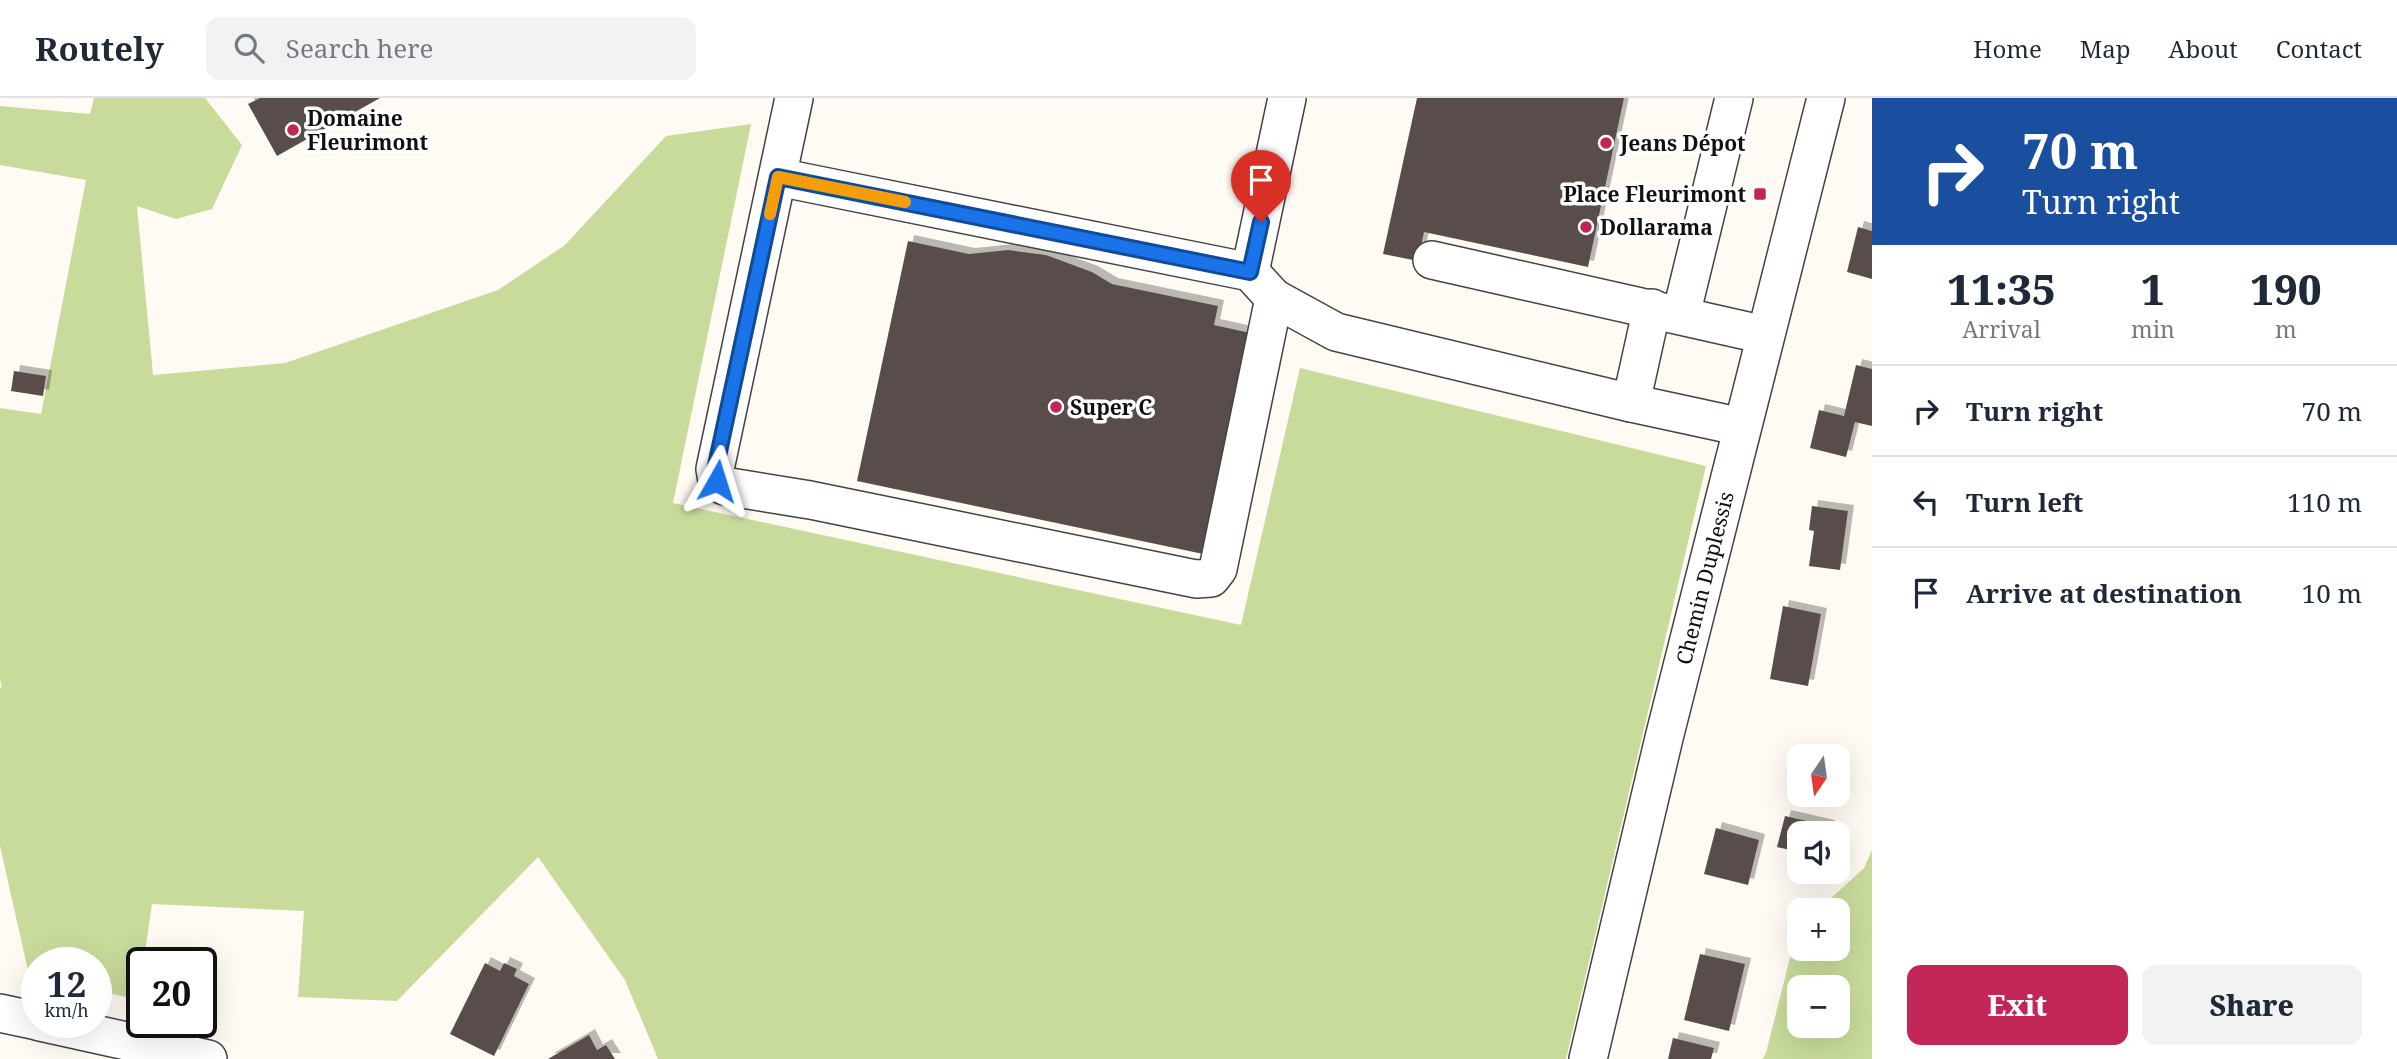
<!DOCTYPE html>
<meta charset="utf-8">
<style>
:root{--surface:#fff;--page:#f2f2f3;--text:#1f2937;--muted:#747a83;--line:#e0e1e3;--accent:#c22657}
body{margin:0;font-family:"Noto Serif",serif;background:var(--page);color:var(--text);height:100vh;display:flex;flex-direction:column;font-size:26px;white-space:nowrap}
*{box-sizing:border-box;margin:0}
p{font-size:23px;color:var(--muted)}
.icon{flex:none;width:38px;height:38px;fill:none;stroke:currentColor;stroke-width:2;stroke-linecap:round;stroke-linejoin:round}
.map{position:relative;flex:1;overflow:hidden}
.details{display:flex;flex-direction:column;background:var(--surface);width:525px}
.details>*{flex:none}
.guide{background:#1a4fa0;color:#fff;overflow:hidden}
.needle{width:46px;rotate:193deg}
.buttons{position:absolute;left:1787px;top:646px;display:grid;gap:14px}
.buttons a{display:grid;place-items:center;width:63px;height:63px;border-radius:14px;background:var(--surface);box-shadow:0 7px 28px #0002;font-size:35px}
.speed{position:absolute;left:21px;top:849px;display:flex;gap:14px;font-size:35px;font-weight:700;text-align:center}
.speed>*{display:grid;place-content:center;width:91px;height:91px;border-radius:50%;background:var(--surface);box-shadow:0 7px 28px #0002;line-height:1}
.speed small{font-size:18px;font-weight:400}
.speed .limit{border:4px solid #111;border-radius:10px;background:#fff;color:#111}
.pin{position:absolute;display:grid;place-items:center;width:60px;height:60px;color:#fff;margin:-72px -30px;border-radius:50% 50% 50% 0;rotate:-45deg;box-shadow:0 0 7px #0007}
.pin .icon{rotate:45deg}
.me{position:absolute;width:77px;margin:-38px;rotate:6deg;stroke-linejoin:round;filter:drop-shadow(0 0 5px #0008)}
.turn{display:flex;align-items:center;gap:24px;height:147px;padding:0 35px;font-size:32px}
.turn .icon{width:91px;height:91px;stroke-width:2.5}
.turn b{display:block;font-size:49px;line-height:60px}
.eta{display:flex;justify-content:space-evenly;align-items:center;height:119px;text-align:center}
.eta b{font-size:42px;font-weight:800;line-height:49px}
.cta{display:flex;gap:14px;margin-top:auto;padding:14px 35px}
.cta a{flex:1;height:80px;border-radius:14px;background:var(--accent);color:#fff;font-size:28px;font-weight:800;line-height:80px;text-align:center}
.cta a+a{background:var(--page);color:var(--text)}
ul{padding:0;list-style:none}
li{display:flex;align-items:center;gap:21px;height:91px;padding:0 35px;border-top:2px solid var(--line)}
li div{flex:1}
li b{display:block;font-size:26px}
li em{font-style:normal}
header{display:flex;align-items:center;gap:42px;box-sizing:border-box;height:98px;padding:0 35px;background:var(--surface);border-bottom:2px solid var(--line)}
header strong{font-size:33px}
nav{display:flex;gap:38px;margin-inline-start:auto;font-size:24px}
.search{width:490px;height:63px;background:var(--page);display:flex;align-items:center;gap:18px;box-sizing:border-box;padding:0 24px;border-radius:14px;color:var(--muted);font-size:26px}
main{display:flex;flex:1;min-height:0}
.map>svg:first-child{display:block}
</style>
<header>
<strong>Routely</strong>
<div class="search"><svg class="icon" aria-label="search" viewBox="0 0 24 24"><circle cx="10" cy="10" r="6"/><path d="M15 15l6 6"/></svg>Search here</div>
<nav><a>Home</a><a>Map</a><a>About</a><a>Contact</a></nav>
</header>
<main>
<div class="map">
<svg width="1872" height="961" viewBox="0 0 1872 961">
<defs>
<filter id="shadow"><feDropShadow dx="6" dy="-6" stdDeviation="0" flood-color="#0004"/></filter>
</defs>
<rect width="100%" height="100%" fill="#fffaf3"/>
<g fill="#c9db9b" fill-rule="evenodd">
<polygon points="94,0 205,0 242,47 212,111 176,121 137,108 153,277 285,265 498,192 565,147 666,38 751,26 673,405 1241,527 1300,270 1706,368 1566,961 658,961 625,882 538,759 397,903 298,899 304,813 152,806 138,902 96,892 96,864 37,864 37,878 29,877 0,748 0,590 2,589 0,582 0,310 41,316 86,82 0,67 0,8 90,16"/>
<path d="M1872,752v209h-110l4,-6 31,-123 2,-2v20h39v-38h-20l46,-42zM1799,889h39v39h-39z"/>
</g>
<g fill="#594e4c" filter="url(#shadow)">
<polygon points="260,0 380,0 277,58 248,6"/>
<polygon points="1417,0 1624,0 1588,169 1424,134 1418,163 1383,156"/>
<polygon points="1858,129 1872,133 1872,181 1847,174"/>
<polygon points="908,143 969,156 1008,152 1046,157 1092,174 1112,186 1218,208 1214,227 1255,236 1208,457 857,383"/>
<polygon points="1856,267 1872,271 1872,328 1855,324 1846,359 1810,350 1819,312 1844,318"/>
<polygon points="14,273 46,278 43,298 11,293"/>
<polygon points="1812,408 1848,413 1840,472 1809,468 1814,433 1809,432"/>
<polygon points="1783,508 1821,516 1808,588 1770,581"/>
<polygon points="1785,718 1829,728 1827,735 1799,735 1799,754 1777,749"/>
<polygon points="1716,730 1759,742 1748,787 1704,776"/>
<polygon points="1700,856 1745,866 1729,933 1684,922"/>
<polygon points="485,865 500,873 504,865 517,871 514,878 529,886 494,958 450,936"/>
<polygon points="589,937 597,952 606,947 615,961 548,961"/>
<polygon points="1673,940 1714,950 1711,961 1668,961"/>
</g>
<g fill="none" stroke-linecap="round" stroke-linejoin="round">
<defs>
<g id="minor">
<polyline points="794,0 715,371 717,383 724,388 810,402 1196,481 1211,480 1218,471 1274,200"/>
<polyline points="778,79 1250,174 1274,200 1336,234 1631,305 1742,329"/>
<polyline points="1432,162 1765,237"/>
<polyline points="1250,174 1287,0"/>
<polyline points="1681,217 1734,0"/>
<polyline points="1631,305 1652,210"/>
<polyline points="0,915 37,923"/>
<polyline points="40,924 208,961"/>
<path id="s1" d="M1588,961l76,-321 162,-640"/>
</g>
</defs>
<use href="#minor" stroke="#434343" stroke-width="40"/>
<use href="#minor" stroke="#fff" stroke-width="37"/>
</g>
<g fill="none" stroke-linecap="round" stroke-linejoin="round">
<defs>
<polyline id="route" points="717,383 715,372 778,79 1250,174 1261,124"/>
</defs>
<use href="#route" stroke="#114b97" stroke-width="18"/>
<use href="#route" stroke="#1a73e8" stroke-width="12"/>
<polyline stroke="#f59e0b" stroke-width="12" points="770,116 778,79 905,104"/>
</g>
<g fill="#c22657" stroke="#fff" stroke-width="2.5">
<circle cx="293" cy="32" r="7"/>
<circle cx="1606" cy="45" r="7"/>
<rect x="1753" y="89" width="14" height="14" rx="3.5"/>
<circle cx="1586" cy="129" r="7"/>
<circle cx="1056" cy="309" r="7"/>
</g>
<g text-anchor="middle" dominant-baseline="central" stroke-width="7" stroke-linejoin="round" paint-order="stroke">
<g font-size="21" font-weight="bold" fill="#101010" stroke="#fff" text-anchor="start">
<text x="307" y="20">Domaine<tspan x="307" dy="24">Fleurimont</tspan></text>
<text x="1620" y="45">Jeans Dépot</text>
<text x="1746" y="96" text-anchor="end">Place Fleurimont</text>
<text x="1600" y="129">Dollarama</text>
<text x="1070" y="309">Super C</text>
</g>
<g font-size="21" fill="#101010" stroke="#fff">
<text stroke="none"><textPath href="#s1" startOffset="495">Chemin Duplessis</textPath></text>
</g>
</g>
</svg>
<div class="buttons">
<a><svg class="needle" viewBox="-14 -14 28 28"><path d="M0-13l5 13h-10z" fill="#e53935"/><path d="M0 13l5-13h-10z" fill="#747a83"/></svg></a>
<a><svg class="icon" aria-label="sound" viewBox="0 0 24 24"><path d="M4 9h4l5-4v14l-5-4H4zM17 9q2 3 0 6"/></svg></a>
<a>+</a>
<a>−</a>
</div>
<div class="speed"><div>12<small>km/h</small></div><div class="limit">20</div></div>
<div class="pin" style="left:1261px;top:124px;background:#d93025"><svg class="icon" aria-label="arrive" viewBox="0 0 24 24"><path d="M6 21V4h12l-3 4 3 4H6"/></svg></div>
<svg class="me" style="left:717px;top:383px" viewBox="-20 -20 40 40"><path d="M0-17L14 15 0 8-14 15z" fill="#1a73e8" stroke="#fff" stroke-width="4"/></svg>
</div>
<section class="details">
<div class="guide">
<div class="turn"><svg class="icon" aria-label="right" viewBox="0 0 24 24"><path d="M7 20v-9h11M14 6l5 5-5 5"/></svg><div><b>70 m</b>Turn right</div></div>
</div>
<div class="eta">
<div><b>11:35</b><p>Arrival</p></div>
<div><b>1</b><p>min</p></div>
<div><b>190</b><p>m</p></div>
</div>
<ul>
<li><svg class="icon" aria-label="right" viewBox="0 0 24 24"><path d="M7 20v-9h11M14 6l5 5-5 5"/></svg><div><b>Turn right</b></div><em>70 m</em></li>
<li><svg class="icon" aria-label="left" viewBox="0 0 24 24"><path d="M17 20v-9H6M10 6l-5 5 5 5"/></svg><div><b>Turn left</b></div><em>110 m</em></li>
<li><svg class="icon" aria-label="arrive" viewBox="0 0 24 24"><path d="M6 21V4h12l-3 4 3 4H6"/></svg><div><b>Arrive at destination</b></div><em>10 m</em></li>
</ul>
<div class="cta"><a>Exit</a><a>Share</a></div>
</section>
</main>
